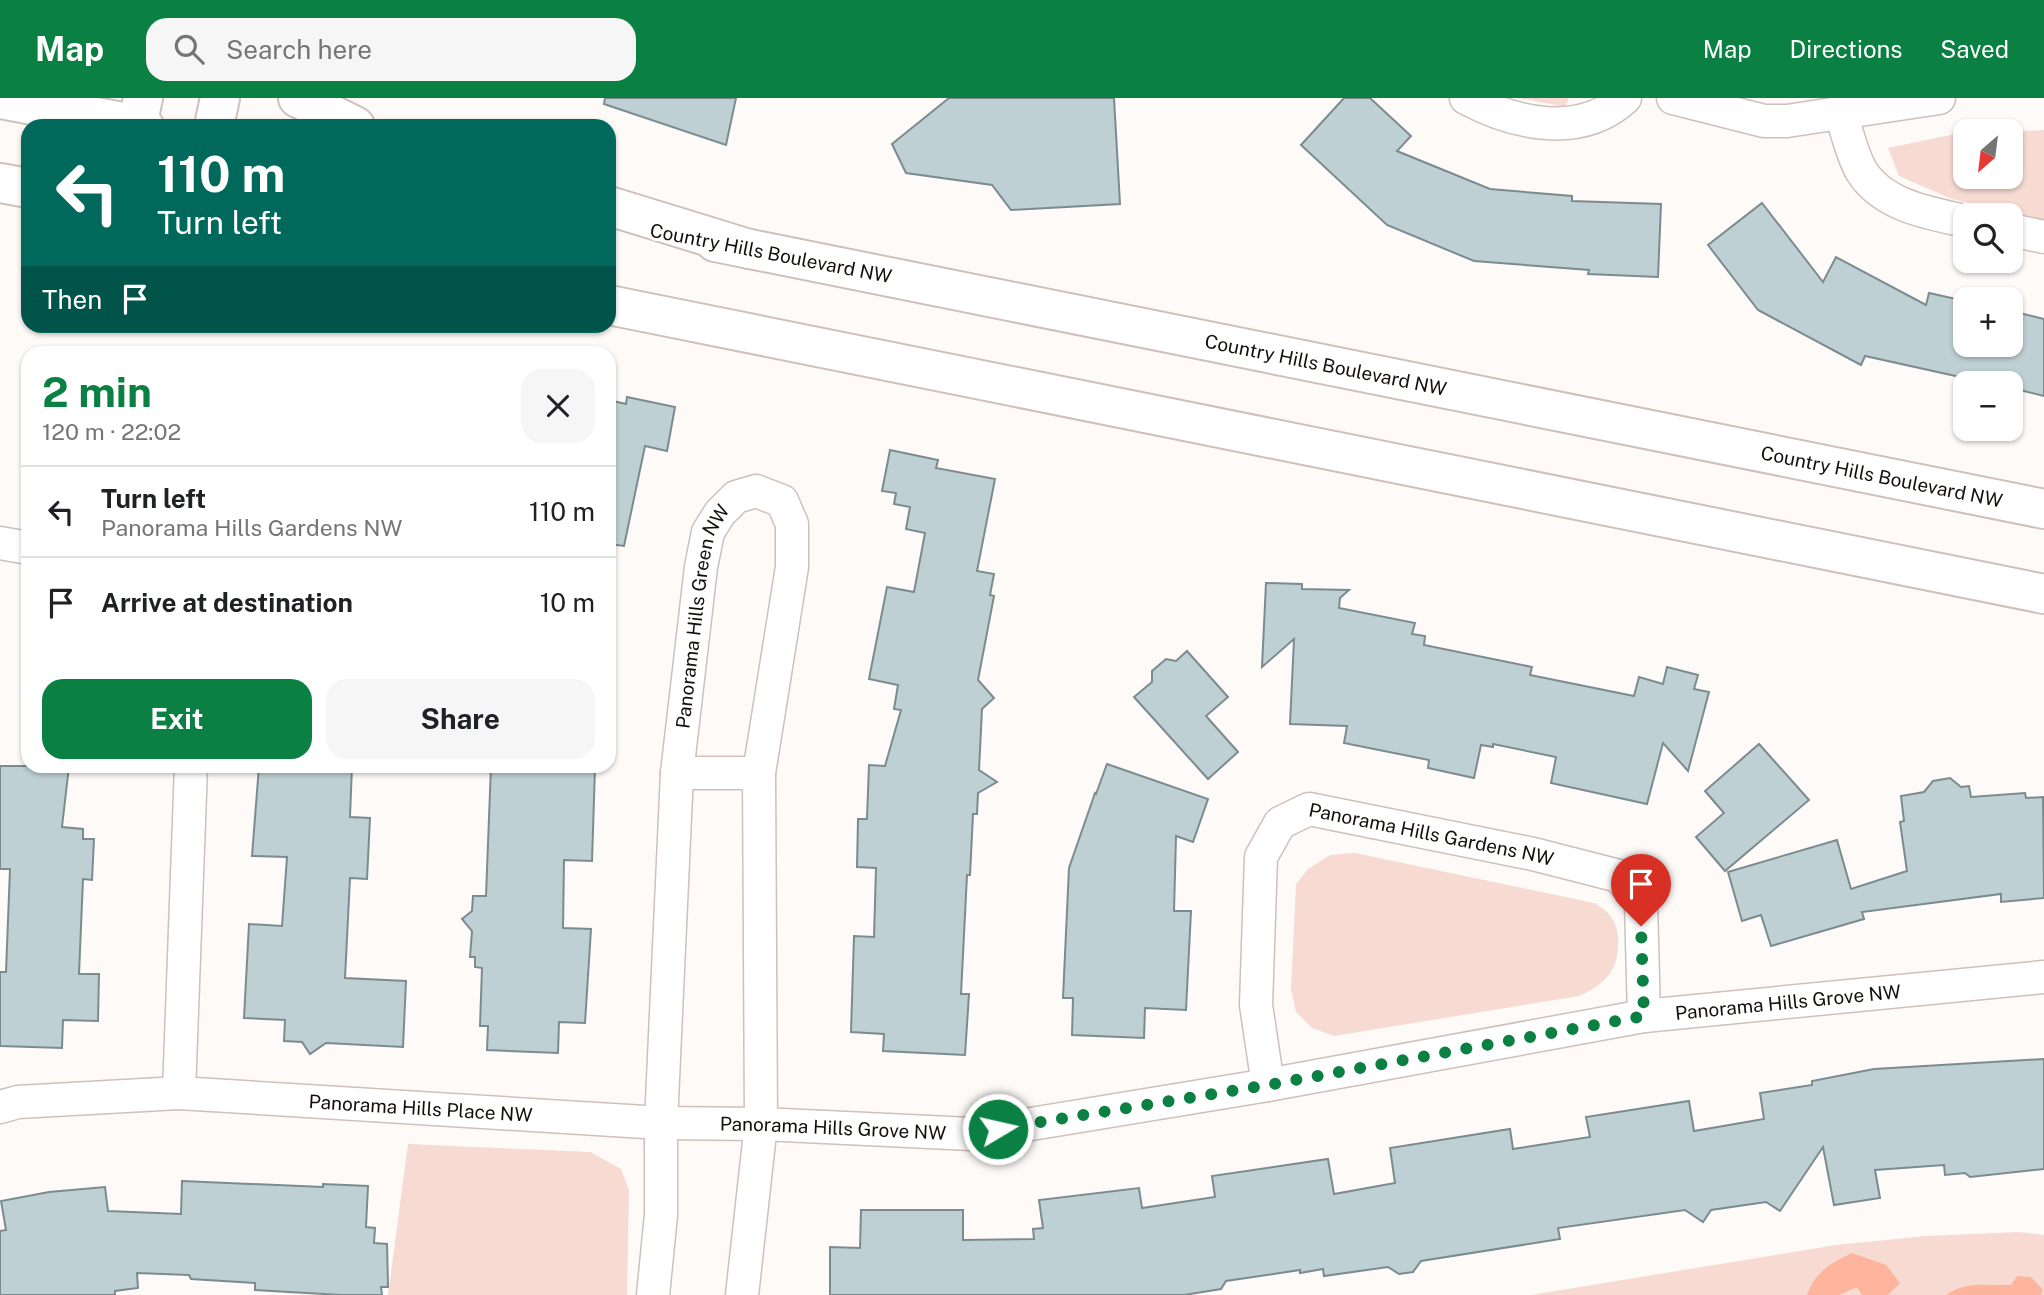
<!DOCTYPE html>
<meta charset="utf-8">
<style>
:root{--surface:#fff;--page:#f6f6f6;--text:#202124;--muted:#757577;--line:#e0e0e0;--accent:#0b8043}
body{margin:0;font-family:"Public Sans",sans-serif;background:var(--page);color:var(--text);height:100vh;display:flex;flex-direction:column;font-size:26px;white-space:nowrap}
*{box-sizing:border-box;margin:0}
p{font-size:23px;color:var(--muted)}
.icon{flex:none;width:38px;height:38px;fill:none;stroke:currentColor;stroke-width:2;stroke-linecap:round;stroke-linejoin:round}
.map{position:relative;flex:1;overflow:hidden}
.sheet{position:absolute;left:21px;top:248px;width:595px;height:427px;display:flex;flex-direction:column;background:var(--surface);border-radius:21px;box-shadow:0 2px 5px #0004}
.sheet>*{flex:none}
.guide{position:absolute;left:21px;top:21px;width:595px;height:214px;border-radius:21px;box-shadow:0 2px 5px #0004;background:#00695c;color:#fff;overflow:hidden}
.needle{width:46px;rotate:208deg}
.tools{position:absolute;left:1953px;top:21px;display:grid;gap:14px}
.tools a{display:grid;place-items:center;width:70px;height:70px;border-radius:14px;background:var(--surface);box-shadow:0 2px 5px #0004;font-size:35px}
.pin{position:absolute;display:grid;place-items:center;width:60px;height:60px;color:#fff;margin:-72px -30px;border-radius:50% 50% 50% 0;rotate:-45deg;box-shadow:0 0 7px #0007}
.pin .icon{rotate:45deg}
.me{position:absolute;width:77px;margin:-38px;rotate:81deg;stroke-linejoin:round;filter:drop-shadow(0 0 5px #0008)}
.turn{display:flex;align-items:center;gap:24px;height:147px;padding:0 21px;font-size:32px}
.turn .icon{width:91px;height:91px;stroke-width:2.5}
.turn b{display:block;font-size:49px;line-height:60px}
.then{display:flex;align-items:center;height:66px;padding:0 21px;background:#0003;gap:14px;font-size:26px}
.round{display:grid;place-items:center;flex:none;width:74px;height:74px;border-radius:21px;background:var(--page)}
.headline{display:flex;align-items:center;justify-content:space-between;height:119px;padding:0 21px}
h1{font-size:42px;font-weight:700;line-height:52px;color:var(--accent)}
.button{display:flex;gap:14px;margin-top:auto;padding:14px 21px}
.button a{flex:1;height:80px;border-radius:21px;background:var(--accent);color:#fff;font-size:28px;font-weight:700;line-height:80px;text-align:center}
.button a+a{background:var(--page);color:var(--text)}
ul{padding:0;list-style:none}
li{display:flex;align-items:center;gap:21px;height:91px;padding:0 21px;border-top:2px solid var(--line)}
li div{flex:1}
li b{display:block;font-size:26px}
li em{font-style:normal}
header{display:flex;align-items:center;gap:42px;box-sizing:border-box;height:98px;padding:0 35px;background:var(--accent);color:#fff}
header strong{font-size:33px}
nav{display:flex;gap:38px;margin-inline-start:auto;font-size:24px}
.search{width:490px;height:63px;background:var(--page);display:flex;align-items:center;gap:18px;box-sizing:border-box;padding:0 24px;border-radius:21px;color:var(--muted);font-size:26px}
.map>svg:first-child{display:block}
</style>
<header>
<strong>Map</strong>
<div class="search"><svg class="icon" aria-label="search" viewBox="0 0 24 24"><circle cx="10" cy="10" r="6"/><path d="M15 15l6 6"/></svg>Search here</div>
<nav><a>Map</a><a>Directions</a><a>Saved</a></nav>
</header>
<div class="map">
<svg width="2044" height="1197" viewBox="0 0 2044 1197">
<rect width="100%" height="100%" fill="#fdfaf8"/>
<g fill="#f7dbd3">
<polygon points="1520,0 1569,0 1565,9"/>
<polygon points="2044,32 2044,122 1952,101 1899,78 1888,50 1950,37 1965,36 1965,79 2011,79 2011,34"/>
<path d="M1355,755l239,50c14,8 22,16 24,33 2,32 -10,47 -39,60l-245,40 -22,-8 -16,-16 -5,-23 5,-105 12,-15 22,-14z"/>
<polygon points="408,1046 590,1054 621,1071 629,1092 627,1197 388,1197"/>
<polygon points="2018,1134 2044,1137 2044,1197 1531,1197 1836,1147 1926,1138"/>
</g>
<g fill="#fcb49c">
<path d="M1852,1155l34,12 14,18 -12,12h-26l-5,-8 -18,8h-32c8,-23 24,-32 45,-42z"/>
<path d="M2017,1178l14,1 12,13 -2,5h-95c21,-15 40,-9 65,-10z"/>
</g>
<g fill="#bfd0d4" stroke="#7b8b8f" stroke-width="2">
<polygon points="605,0 736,0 726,47 604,6"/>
<polygon points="949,0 1114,0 1120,106 1011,112 992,87 906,75 892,46"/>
<polygon points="1344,0 1370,0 1411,38 1397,53 1490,91 1572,98 1572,103 1661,106 1658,179 1588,176 1589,172 1474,163 1387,127 1301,47"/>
<polygon points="1762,105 1823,184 1836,159 1926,207 1929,195 1965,203 1965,247 2011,247 2011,213 2044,221 2044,298 2011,290 2011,285 1987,285 1865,258 1861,267 1758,212 1708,147"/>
<polygon points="627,299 675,309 667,353 645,348 624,448 609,446 609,302 626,306"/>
<polygon points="890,352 938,362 936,370 995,381 977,473 994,476 990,497 994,498 978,582 994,600 982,611 979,672 997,684 978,695 977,716 973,716 970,777 967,777 961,896 969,896 965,957 883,953 884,936 851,934 854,838 874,839 876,770 857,769 858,721 867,721 869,667 885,668 901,612 894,611 898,587 869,581 887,489 914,494 925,435 906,431 910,409 894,406 896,395 882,393"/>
<polygon points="1266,485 1302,486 1302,491 1349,492 1340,500 1339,510 1415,525 1412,536 1425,538 1424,547 1532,569 1530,577 1634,598 1639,579 1663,586 1667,569 1698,577 1694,591 1709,594 1688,673 1663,645 1647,706 1551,685 1556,659 1493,646 1493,649 1481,647 1474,680 1428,670 1429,662 1344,645 1347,628 1290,626 1294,541 1262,569"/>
<polygon points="1187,553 1228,599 1206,618 1238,654 1208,681 1134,599 1152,584 1152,573 1166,561 1176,563"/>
<polygon points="1759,646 1809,702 1725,773 1696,739 1724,715 1705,693"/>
<polygon points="1107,666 1208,701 1193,744 1176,738 1174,813 1191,813 1186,912 1145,910 1144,940 1072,937 1073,900 1063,900 1069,770 1095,695 1096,696"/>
<polygon points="0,668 69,668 62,729 83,731 83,741 94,741 92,782 83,781 79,876 99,876 98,923 63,922 62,950 0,948 0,874 6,874 10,771 0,771"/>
<polygon points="259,668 352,668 350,719 370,720 367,781 350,780 345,880 406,883 403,949 326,945 310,956 302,944 284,943 285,922 244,920 249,826 282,828 287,759 252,758"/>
<polygon points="491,668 595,670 592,763 564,762 563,830 591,831 585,925 559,924 558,955 487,952 488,928 480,928 482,870 475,869 475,859 470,859 472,833 462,821 472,813 473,798 486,798"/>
<polygon points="1950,680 1961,689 1969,688 1971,699 2025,695 2026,700 2043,699 2044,800 2001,804 2001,796 1862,814 1864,821 1771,848 1761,817 1742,823 1728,774 1837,742 1851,791 1907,773 1900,724 1904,723 1901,698 1924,694 1933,683"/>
<polygon points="2044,961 2044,1071 1970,1079 1965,1075 1945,1077 1944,1067 1875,1072 1880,1100 1834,1107 1823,1049 1780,1113 1766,1104 1711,1112 1703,1124 1685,1112 1558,1130 1560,1141 1421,1163 1413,1174 1399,1176 1388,1169 1324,1178 1323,1171 1300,1175 1300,1172 1226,1183 1221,1191 1184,1197 830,1197 830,1149 860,1150 861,1112 963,1112 963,1142 1034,1141 1033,1131 1043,1130 1039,1102 1139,1090 1142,1110 1215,1099 1212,1078 1328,1061 1334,1096 1395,1085 1390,1050 1510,1031 1513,1051 1590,1039 1586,1019 1689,1003 1694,1033 1764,1021 1760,995 1812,987 1812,983 1874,971"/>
<polygon points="182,1083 323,1089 323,1086 368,1088 366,1129 375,1130 374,1145 387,1146 388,1189 381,1189 382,1197 341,1197 255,1192 255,1185 191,1181 189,1177 137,1175 138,1190 115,1193 115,1197 0,1197 0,1133 6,1132 1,1103 49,1094 105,1089 108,1113 181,1116"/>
</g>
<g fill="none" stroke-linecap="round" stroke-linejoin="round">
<defs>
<g id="minor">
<path d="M1466,0c49,26 114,41 159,0"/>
<polyline points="1673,0 1764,23 1787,23 1939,0"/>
<path d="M1841,17c7,18 11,41 21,57 22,34 67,41 103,49"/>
<polyline points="2011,132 2044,139"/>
<polyline points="0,445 28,450"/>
<polyline points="677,675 759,675"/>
<path id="s1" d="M1268,987l-12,-80 5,-148 19,-34 29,-14 224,45 86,22 22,27 3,113"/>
<polyline points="179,995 191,668"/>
<path id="s2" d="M0,1009l18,-5 161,-9 482,30 100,1 210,10 297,-49 376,-69 400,-39"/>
<path id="s3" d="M653,1197l8,-80v-92l16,-350 24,-206 7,-35 12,-19 16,-16 20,-6 26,10 10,23v43l-33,206 2,351 -19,171"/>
</g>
<g id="tertiary">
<polyline points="137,28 143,0"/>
<polyline points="214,28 220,0"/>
</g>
<g id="secondary">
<polyline points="0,1 144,28"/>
<polyline points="0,85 28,90"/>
<path id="s4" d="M715,144l1329,267"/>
<polyline points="609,207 2044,496"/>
</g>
<g id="primary">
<polyline points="298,0 355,28"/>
<polyline points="609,108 749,151"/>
</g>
</defs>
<use href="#minor" stroke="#cfc0bb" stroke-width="35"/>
<use href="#tertiary" stroke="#cfc0bb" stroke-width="42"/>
<use href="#secondary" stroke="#cfc0bb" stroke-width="42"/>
<use href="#primary" stroke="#cfc0bb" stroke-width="42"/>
<use href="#minor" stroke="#fff" stroke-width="32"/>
<use href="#tertiary" stroke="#fff" stroke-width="38"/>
<use href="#secondary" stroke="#fff" stroke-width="38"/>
<use href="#primary" stroke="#fff" stroke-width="38"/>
</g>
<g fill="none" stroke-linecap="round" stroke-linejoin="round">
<polyline stroke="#0b8043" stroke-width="12" stroke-dasharray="0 21.6" points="998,1031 1268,987 1644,918 1641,828"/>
</g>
<g text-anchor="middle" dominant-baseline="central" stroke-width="6" stroke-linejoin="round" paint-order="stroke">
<g font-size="19" fill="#140f0d" stroke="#fff">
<text transform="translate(771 155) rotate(11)">Country Hills Boulevard NW</text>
<text stroke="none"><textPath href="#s4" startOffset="623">Country Hills Boulevard NW</textPath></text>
<text stroke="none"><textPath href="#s4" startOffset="1190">Country Hills Boulevard NW</textPath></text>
<text stroke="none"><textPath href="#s3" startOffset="682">Panorama Hills Green NW</textPath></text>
<text stroke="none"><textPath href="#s1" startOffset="425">Panorama Hills Gardens NW</textPath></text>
<text stroke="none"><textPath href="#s2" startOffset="1801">Panorama Hills Grove NW</textPath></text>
<text stroke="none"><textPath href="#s2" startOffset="422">Panorama Hills Place NW</textPath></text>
<text stroke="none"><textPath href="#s2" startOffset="835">Panorama Hills Grove NW</textPath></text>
</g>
</g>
</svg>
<div class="tools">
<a><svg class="needle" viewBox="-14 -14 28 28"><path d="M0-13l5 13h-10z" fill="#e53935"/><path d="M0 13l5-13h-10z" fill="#757577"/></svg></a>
<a><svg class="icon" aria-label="search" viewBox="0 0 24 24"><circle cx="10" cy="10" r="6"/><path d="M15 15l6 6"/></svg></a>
<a>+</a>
<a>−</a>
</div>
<div class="pin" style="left:1641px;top:828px;background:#d93025"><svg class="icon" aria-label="arrive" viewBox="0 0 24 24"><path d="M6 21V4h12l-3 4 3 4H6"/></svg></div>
<svg class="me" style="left:998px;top:1031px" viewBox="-20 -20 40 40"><circle r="17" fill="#0b8043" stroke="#fff" stroke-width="3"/><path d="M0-11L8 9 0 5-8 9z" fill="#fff"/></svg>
<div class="guide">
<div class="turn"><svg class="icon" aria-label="left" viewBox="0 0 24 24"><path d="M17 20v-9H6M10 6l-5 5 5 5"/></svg><div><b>110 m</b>Turn left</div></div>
<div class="then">Then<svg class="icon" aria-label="arrive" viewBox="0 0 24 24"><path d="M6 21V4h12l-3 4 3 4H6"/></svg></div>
</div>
<section class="sheet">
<div class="headline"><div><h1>2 min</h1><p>120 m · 22:02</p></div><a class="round"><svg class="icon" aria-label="close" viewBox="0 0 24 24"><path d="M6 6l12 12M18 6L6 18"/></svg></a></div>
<ul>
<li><svg class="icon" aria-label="left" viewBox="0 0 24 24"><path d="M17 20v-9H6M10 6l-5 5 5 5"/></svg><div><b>Turn left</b><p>Panorama Hills Gardens NW</p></div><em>110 m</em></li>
<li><svg class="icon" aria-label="arrive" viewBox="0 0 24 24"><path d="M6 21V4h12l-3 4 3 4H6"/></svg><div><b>Arrive at destination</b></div><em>10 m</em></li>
</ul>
<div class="button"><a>Exit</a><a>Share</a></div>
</section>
</div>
